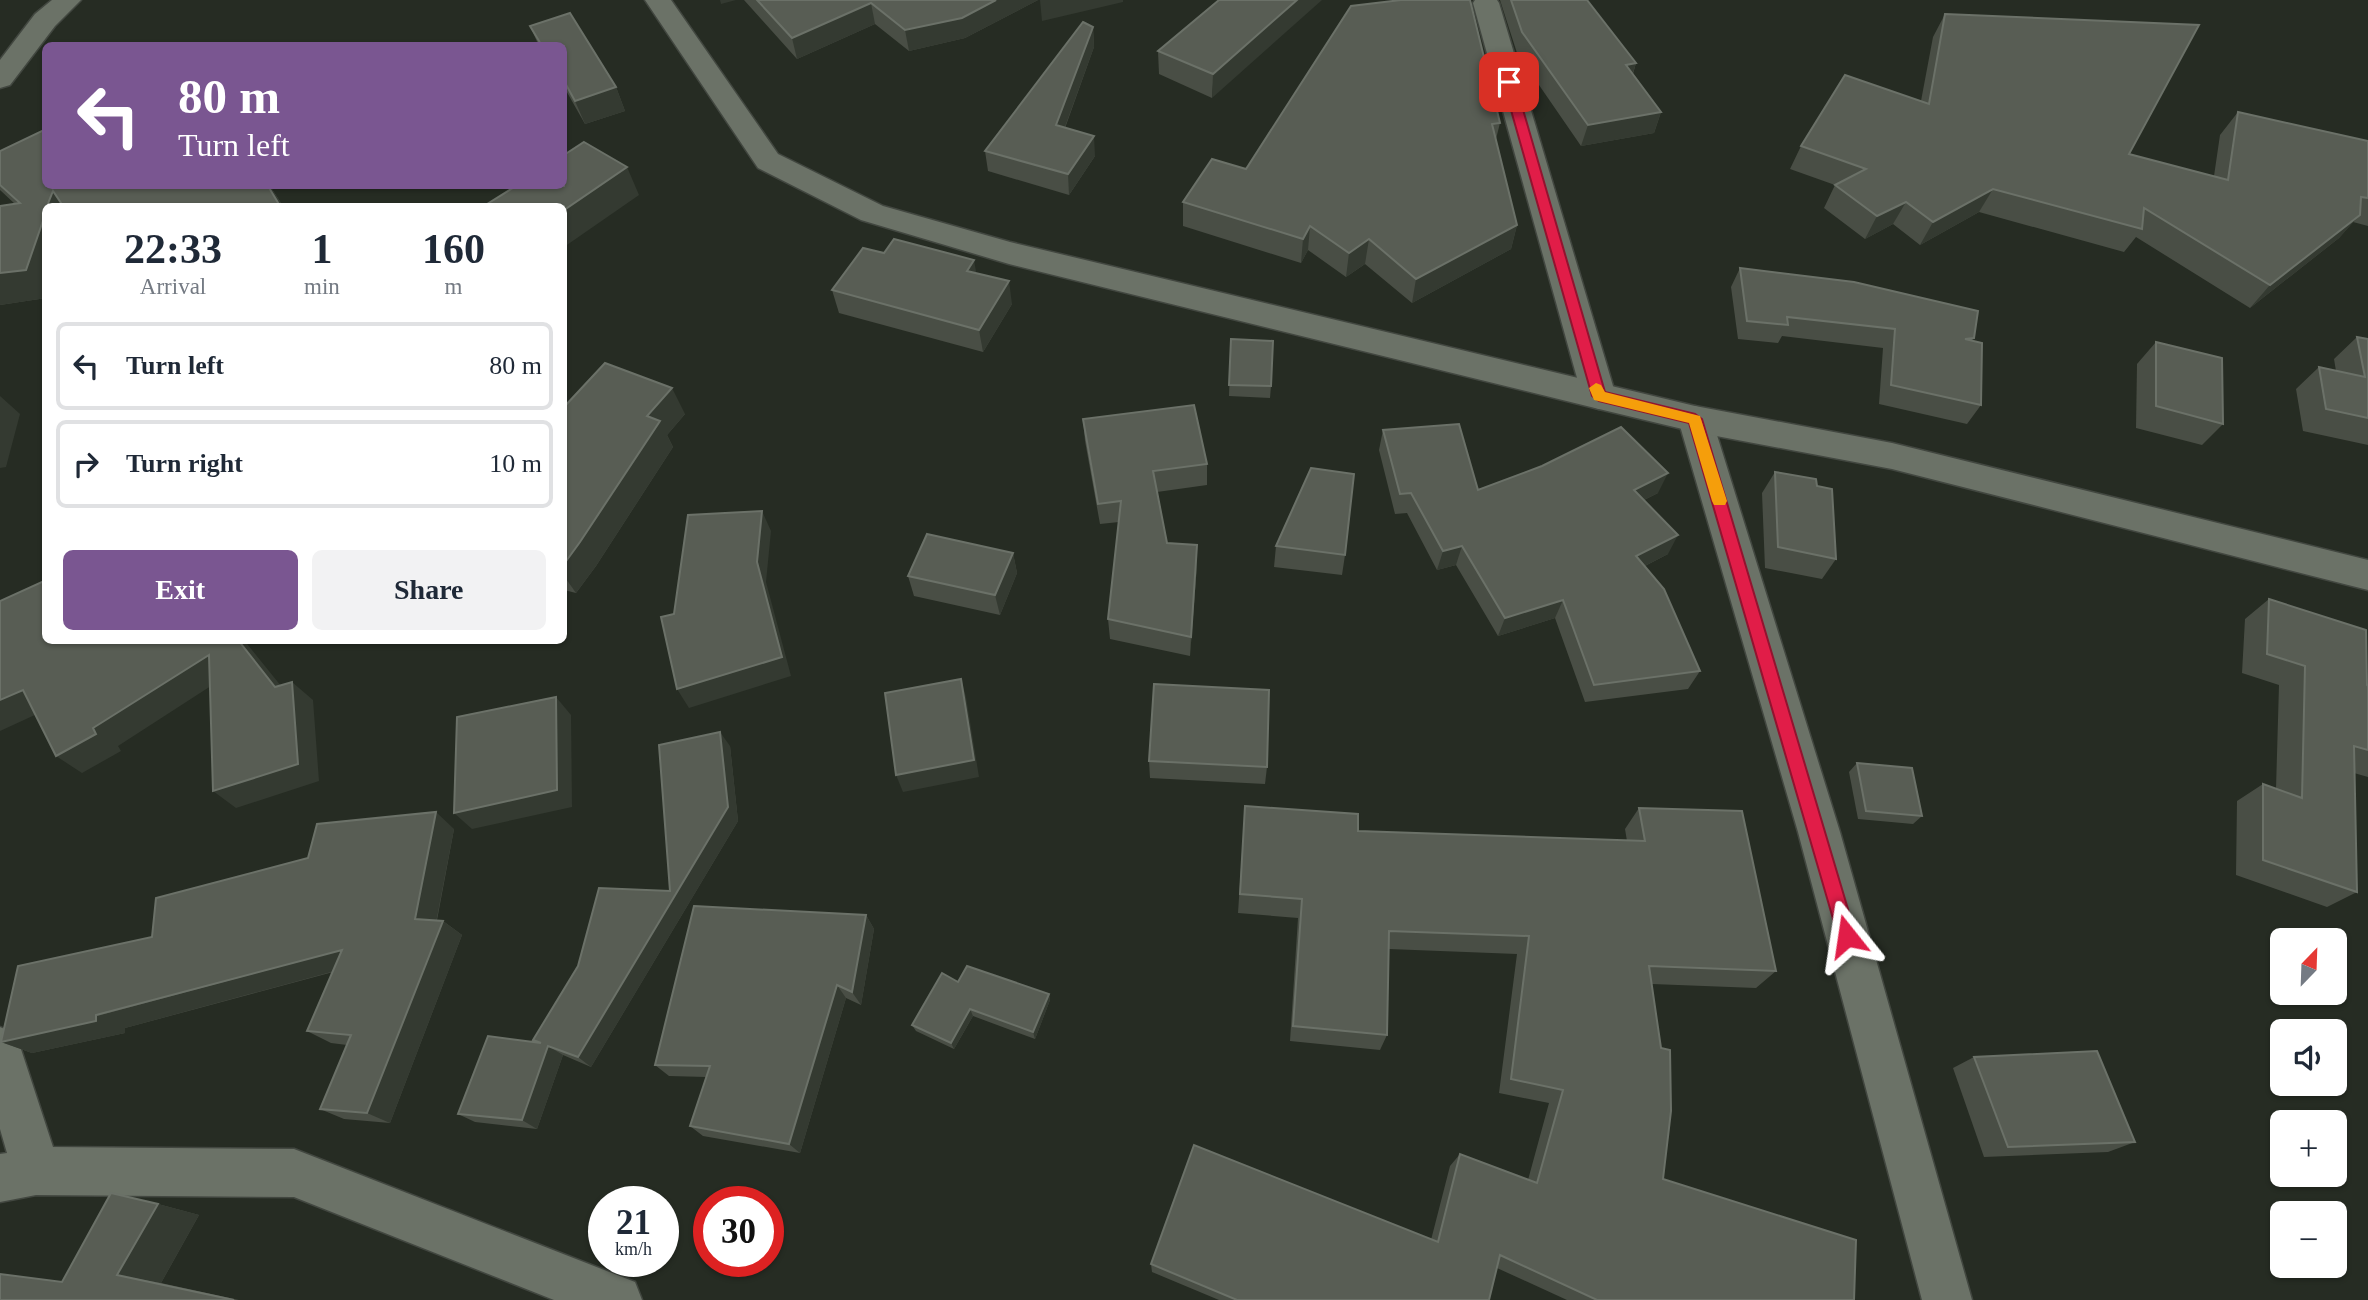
<!DOCTYPE html>
<meta charset="utf-8">
<style>
:root{--surface:#fff;--page:#f2f2f3;--text:#1f2937;--muted:#747a83;--line:#e0e1e3;--accent:#7a5691}
body{margin:0;font-family:Georgia,serif;background:var(--page);color:var(--text);height:100vh;display:flex;flex-direction:column;font-size:26px;white-space:nowrap}
*{box-sizing:border-box;margin:0}
p{font-size:23px;color:var(--muted)}
.icon{flex:none;width:38px;height:38px;fill:none;stroke:currentColor;stroke-width:2;stroke-linecap:round;stroke-linejoin:round}
.map{position:relative;flex:1;overflow:hidden}
.details{position:absolute;left:42px;top:203px;width:525px;height:441px;display:flex;flex-direction:column;background:var(--surface);border-radius:10px;box-shadow:0 2px 5px #0004}
.details>*{flex:none}
.banner{position:absolute;left:42px;top:42px;width:525px;height:147px;border-radius:10px;box-shadow:0 2px 5px #0004;background:#7a5691;color:#fff;overflow:hidden}
.needle{width:46px;rotate:23deg}
.tools{position:absolute;left:2270px;top:928px;display:grid;gap:14px}
.tools a{display:grid;place-items:center;width:77px;height:77px;border-radius:10px;background:var(--surface);box-shadow:0 2px 5px #0004;font-size:35px}
.speed{position:absolute;left:588px;top:1186px;display:flex;gap:14px;font-size:35px;font-weight:700;text-align:center}
.speed>*{display:grid;place-content:center;width:91px;height:91px;border-radius:50%;background:var(--surface);box-shadow:0 2px 5px #0004;line-height:1}
.speed small{font-size:18px;font-weight:400}
.speed .limit{border:10px solid #d22;background:#fff;color:#111}
.pin{position:absolute;display:grid;place-items:center;width:60px;height:60px;color:#fff;margin:-30px;border-radius:14px;box-shadow:0 4px 10px #0006}
.me{position:absolute;width:77px;margin:-38px;rotate:345deg;stroke-linejoin:round;filter:drop-shadow(0 0 5px #0008)}
.turn{display:flex;align-items:center;gap:24px;height:147px;padding:0 21px;font-size:32px}
.turn .icon{width:91px;height:91px;stroke-width:2.5}
.turn b{display:block;font-size:49px;line-height:60px}
.eta{display:flex;justify-content:space-evenly;align-items:center;height:119px;text-align:center}
.eta b{font-size:42px;font-weight:700;line-height:49px}
.primary-button{display:flex;gap:14px;margin-top:auto;padding:14px 21px}
.primary-button a{flex:1;height:80px;border-radius:10px;background:var(--accent);color:#fff;font-size:28px;font-weight:700;line-height:80px;text-align:center}
.primary-button a+a{background:var(--page);color:var(--text)}
ul{padding:0;list-style:none}
li{display:flex;align-items:center;gap:21px;height:88px;margin:0 14px 10px;padding:0 7px;border:4px solid var(--line);border-radius:10px}
li div{flex:1}
li b{display:block;font-size:26px}
li em{font-style:normal}
.map>svg:first-child{display:block}
</style>
<div class="map">
<svg width="2368" height="1300" viewBox="0 0 2368 1300">
<rect width="100%" height="100%" fill="#262c23"/>
<g fill="none" stroke-linecap="round" stroke-linejoin="round">
<defs>
<g id="street">
<polygon points="52,0 81,0 55,26 10,85 0,88 0,60 35,14"/>
<polygon points="1475,0 1497,0 1499,3 1616,396 1611,405 1599,409 1587,405 1582,396 1473,3"/>
<polygon points="1695,406 1707,410 1712,419 1840,832 1972,1300 1922,1300 1798,832 1678,419 1683,410"/>
<polygon points="0,1027 16,1034 53,1147 294,1149 635,1282 642,1300 554,1300 294,1197 36,1195 0,1202 0,1154 7,1153 0,1129"/>
</g>
<polygon id="secondary" points="645,0 671,0 778,154 883,206 1010,242 1599,383 1695,406 1892,443 2368,560 2368,590 1892,469 1695,432 1599,409 1009,264 861,220 758,168"/>
</defs>
<use href="#street" stroke="#424740" stroke-width="3"/>
<use href="#secondary" stroke="#424740" stroke-width="3"/>
<use href="#street" fill="#6b7267" fill-rule="evenodd"/>
<use href="#secondary" fill="#6b7267" fill-rule="evenodd"/>
</g>
<g fill="#494e45">
<polygon points="744,0 1038,0 965,38 909,51 875,24 797,59"/>
<polygon points="1219,0 1212,98 1159,74 1158,51"/>
<polygon points="1500,0 1587,0 1636,63 1633,74 1661,112 1654,133 1581,146 1517,53"/>
<polygon points="1351,6 1500,123 1496,139 1517,225 1511,249 1412,303 1365,264 1346,277 1308,250 1301,263 1183,226 1183,202 1246,169"/>
<polygon points="570,13 616,87 625,111 585,124 564,87 564,46 539,46 530,26"/>
<polygon points="1945,14 2129,154 2214,176 2220,135 2238,112 2368,141 2368,226 2353,222 2339,238 2250,308 2136,237 2124,252 1979,212 1920,245 1893,224 1865,239 1824,208 1835,185 1790,169 1801,146 1921,101 1933,37"/>
<polygon points="1093,27 1094,47 1065,128 1095,156 1069,195 988,171 985,151"/>
<polygon points="0,151 46,186 270,186 283,206 46,206 46,298 0,305 0,206 15,204 0,190"/>
<polygon points="884,253 976,273 1012,304 983,352 839,313 832,290"/>
<polygon points="1740,268 1974,338 1972,340 1981,405 1967,424 1879,404 1883,348 1782,336 1778,343 1738,339 1731,287"/>
<polygon points="2357,337 2368,339 2368,445 2303,431 2296,389 2319,367 2336,371 2334,359"/>
<polygon points="1231,339 1271,386 1270,398 1229,396"/>
<polygon points="2156,342 2223,424 2202,445 2136,428 2137,364"/>
<polygon points="564,407 685,414 667,435 673,447 596,566 576,593 564,590"/>
<polygon points="1083,419 1207,464 1207,485 1157,492 1167,543 1197,565 1190,656 1110,639 1108,619 1119,522 1100,524 1085,441"/>
<polygon points="1383,430 1478,490 1658,493 1644,500 1668,554 1645,566 1700,671 1688,689 1585,702 1555,618 1498,636 1456,565 1437,570 1407,513 1395,514 1379,450"/>
<polygon points="1775,472 1817,486 1836,559 1822,579 1765,568 1762,493"/>
<polygon points="1276,546 1345,555 1342,575 1274,567"/>
<polygon points="1013,553 1017,573 1000,615 914,596 908,576"/>
<polygon points="2269,599 2368,686 2368,777 2354,773 2357,892 2327,907 2236,875 2237,801 2263,784 2276,789 2279,685 2242,673 2245,619"/>
<polygon points="730,746 738,821 591,1067 563,1055 537,1129 475,1122 458,1114 537,1042 533,1040 670,891"/>
<polygon points="1149,761 1267,767 1265,784 1150,778"/>
<polygon points="1857,763 1922,816 1913,824 1858,819 1849,772"/>
<polygon points="1245,806 1358,831 1627,841 1625,829 1639,808 1776,971 1756,988 1652,984 1663,1179 1854,1300 1567,1300 1497,1268 1489,1300 1219,1300 1152,1272 1151,1264 1431,1240 1450,1166 1460,1154 1528,1180 1549,1103 1499,1093 1517,954 1389,949 1387,1035 1380,1050 1290,1041 1298,918 1238,913"/>
<polygon points="454,829 437,920 443,921 462,935 390,1123 344,1119 320,1109 347,1045 331,1043 307,1031 333,972 125,1028 125,1033 32,1053 1,1042"/>
<polygon points="866,915 874,929 861,1005 846,998 800,1153 703,1136 690,1126 706,1077 669,1076 655,1065"/>
<polygon points="958,982 1049,994 1050,1000 1035,1039 973,1016 954,1049 916,1031 912,1025"/>
<polygon points="1974,1057 2135,1142 2108,1152 1984,1157 1953,1068"/>
<polygon points="158,1204 199,1215 161,1283 239,1300 0,1300 62,1282"/>
</g>
<g fill="#343a31">
<polygon points="720,0 736,0 721,4"/>
<polygon points="996,0 1038,0 965,38 909,51 905,30"/>
<polygon points="1040,0 1123,0 1123,2 1042,21"/>
<polygon points="1297,0 1322,0 1212,98 1213,74"/>
<polygon points="871,3 875,24 797,59 792,38"/>
<polygon points="1093,27 1094,47 1058,146 1056,125"/>
<polygon points="1636,63 1629,85 1626,65"/>
<polygon points="616,87 625,111 585,124 575,101"/>
<polygon points="1661,112 1654,133 1581,146 1588,125"/>
<polygon points="1094,136 1095,156 1069,195 1068,174"/>
<polygon points="627,167 639,195 564,247 564,210"/>
<polygon points="268,186 270,186 283,206 280,206"/>
<polygon points="1993,189 1979,212 1920,245 1933,222"/>
<polygon points="53,191 67,206 47,206"/>
<polygon points="1906,202 1893,224 1865,239 1877,216"/>
<polygon points="46,212 46,298 0,305 0,273"/>
<polygon points="2360,215 2339,238 2250,308 2270,285"/>
<polygon points="1517,225 1511,249 1412,303 1416,279"/>
<polygon points="1310,226 1308,250 1301,263 1303,239"/>
<polygon points="1369,239 1365,264 1346,277 1349,253"/>
<polygon points="974,260 978,283 967,271"/>
<polygon points="1009,281 1012,304 983,352 979,330"/>
<polygon points="672,388 685,414 667,435 673,447 596,566 576,593 564,576 564,564 647,416"/>
<polygon points="0,396 20,414 6,467 0,468"/>
<polygon points="1668,473 1658,493 1626,509 1634,490"/>
<polygon points="762,511 771,531 766,582 791,676 689,708 677,689 757,562"/>
<polygon points="1678,535 1668,554 1627,575 1636,556"/>
<polygon points="1197,545 1197,565 1190,656 1191,637"/>
<polygon points="1462,546 1456,565 1437,570 1443,551"/>
<polygon points="1013,553 1017,573 1000,615 995,595"/>
<polygon points="1563,600 1555,618 1498,636 1505,618"/>
<polygon points="238,640 244,640 294,702 292,682 313,700 319,781 236,808 213,791 275,687"/>
<polygon points="209,655 231,673 118,746 121,751 82,773 56,756 93,728"/>
<polygon points="961,679 966,697 979,777 903,792 896,775"/>
<polygon points="23,690 50,708 0,731 0,700"/>
<polygon points="556,697 571,715 572,807 472,829 454,813"/>
<polygon points="720,732 730,746 738,821 591,1067 578,1057 728,807"/>
<polygon points="436,812 454,829 434,933 415,919"/>
<polygon points="866,915 874,929 861,1005 852,992"/>
<polygon points="443,921 462,935 390,1123 367,1113"/>
<polygon points="342,950 364,963 125,1028 125,1033 32,1053 1,1042"/>
<polygon points="837,985 846,998 800,1153 789,1144"/>
<polygon points="1049,994 1050,1000 1035,1039 1033,1032"/>
<polygon points="970,1009 973,1016 954,1049 951,1043"/>
<polygon points="548,1046 563,1055 537,1129 522,1120"/>
<polygon points="158,1204 199,1215 161,1283 117,1275"/>
</g>
<g fill="#585d54" stroke="#6b7168" stroke-width="2">
<polygon points="757,0 996,0 962,18 905,30 871,3 792,38"/>
<polygon points="1219,0 1297,0 1213,74 1158,51"/>
<polygon points="1401,0 1470,0 1500,123 1492,124 1517,225 1416,279 1369,239 1349,253 1310,226 1303,239 1183,202 1212,159 1246,169 1351,6"/>
<polygon points="1511,0 1587,0 1636,63 1626,65 1661,112 1588,125 1522,32"/>
<polygon points="570,13 616,87 575,101 564,81 564,46 542,46 530,26"/>
<polygon points="1945,14 2199,25 2129,154 2228,180 2238,112 2368,141 2368,198 2361,197 2360,215 2270,285 2144,208 2142,229 1993,189 1933,222 1906,202 1877,216 1835,185 1866,169 1801,146 1845,75 1929,104"/>
<polygon points="1083,22 1093,27 1056,125 1094,136 1068,174 985,151"/>
<polygon points="46,129 46,186 268,186 280,206 63,206 53,191 47,206 46,206 46,212 26,270 0,273 0,206 20,203 0,185 0,151"/>
<polygon points="584,142 627,167 564,210 564,206 484,206 516,186 564,186 564,155"/>
<polygon points="894,239 974,260 967,271 1009,281 979,330 832,290 863,248 884,253"/>
<polygon points="1740,268 1854,282 1978,311 1974,338 1965,339 1982,343 1981,405 1891,385 1895,329 1787,317 1788,325 1747,321"/>
<polygon points="2357,337 2368,339 2368,418 2326,409 2319,367 2365,377"/>
<polygon points="1231,339 1273,341 1271,386 1229,385"/>
<polygon points="2156,342 2222,358 2223,424 2156,406"/>
<polygon points="605,363 672,388 647,416 660,421 580,542 564,564 564,407"/>
<polygon points="1194,405 1207,464 1153,471 1167,543 1197,545 1191,637 1108,619 1121,501 1098,504 1083,419"/>
<polygon points="1459,424 1478,490 1542,466 1621,427 1668,473 1634,490 1678,535 1636,556 1664,589 1700,671 1594,685 1563,600 1505,618 1462,546 1443,551 1411,493 1400,494 1383,430"/>
<polygon points="1311,468 1354,474 1345,555 1276,546"/>
<polygon points="1775,472 1816,479 1817,486 1832,489 1836,559 1778,547"/>
<polygon points="762,511 757,562 782,657 677,689 661,617 674,614 688,515"/>
<polygon points="927,534 1013,553 995,595 908,576"/>
<polygon points="44,581 46,585 46,640 238,640 275,687 292,682 298,764 213,791 209,655 93,728 96,734 56,756 23,690 0,700 0,601"/>
<polygon points="2269,599 2366,630 2367,685 2368,686 2368,750 2354,746 2357,892 2263,860 2263,784 2302,798 2305,666 2267,654"/>
<polygon points="961,679 974,760 896,775 885,693"/>
<polygon points="1154,684 1269,690 1267,767 1149,761"/>
<polygon points="556,697 557,790 454,813 457,717"/>
<polygon points="720,732 728,807 578,1057 548,1046 522,1120 458,1114 488,1036 541,1043 533,1040 578,966 599,888 670,891 659,745"/>
<polygon points="1857,763 1912,768 1922,816 1866,811"/>
<polygon points="1245,806 1358,814 1358,831 1645,841 1639,808 1742,811 1776,971 1649,966 1661,1048 1670,1050 1671,1111 1663,1179 1856,1240 1854,1300 1597,1300 1500,1255 1489,1300 1237,1300 1151,1264 1194,1145 1438,1242 1460,1154 1537,1183 1563,1090 1511,1079 1529,936 1389,931 1387,1035 1293,1026 1302,899 1240,894"/>
<polygon points="436,812 415,919 443,921 367,1113 320,1109 351,1035 307,1031 342,950 96,1015 96,1021 1,1042 18,966 152,937 156,898 308,858 317,824"/>
<polygon points="694,906 866,915 852,992 837,985 789,1144 690,1126 710,1066 655,1065"/>
<polygon points="967,966 1049,994 1033,1032 970,1009 951,1043 912,1025 942,973 958,982"/>
<polygon points="2097,1051 2135,1142 2008,1147 1974,1057"/>
<polygon points="111,1193 158,1204 117,1275 234,1300 0,1300 0,1274 62,1282"/>
</g>
<polygon fill="#e11d48" stroke="#92132f" stroke-width="2" points="1509,78 1515,82 1605,392 1695,414 1702,419 1856,936 1854,942 1847,945 1841,942 1838,936 1689,423 1599,401 1592,396 1503,82"/>
<polygon fill="#f59e0b" points="1596,383 1601,385 1605,392 1700,416 1727,501 1725,505 1714,505 1712,501 1689,423 1594,400 1589,388"/>
</svg>
<div class="tools">
<a><svg class="needle" viewBox="-14 -14 28 28"><path d="M0-13l5 13h-10z" fill="#e53935"/><path d="M0 13l5-13h-10z" fill="#747a83"/></svg></a>
<a><svg class="icon" aria-label="sound" viewBox="0 0 24 24"><path d="M4 9h4l5-4v14l-5-4H4zM17 9q2 3 0 6"/></svg></a>
<a>+</a>
<a>−</a>
</div>
<div class="speed"><div>21<small>km/h</small></div><div class="limit">30</div></div>
<div class="pin" style="left:1509px;top:82px;background:#d93025"><svg class="icon" aria-label="arrive" viewBox="0 0 24 24"><path d="M6 21V4h12l-3 4 3 4H6"/></svg></div>
<svg class="me" style="left:1847px;top:936px" viewBox="-20 -20 40 40"><path d="M0-17L14 15 0 8-14 15z" fill="#e11d48" stroke="#fff" stroke-width="4"/></svg>
<div class="banner">
<div class="turn"><svg class="icon" aria-label="left" viewBox="0 0 24 24"><path d="M17 20v-9H6M10 6l-5 5 5 5"/></svg><div><b>80 m</b>Turn left</div></div>
</div>
<section class="details">
<div class="eta">
<div><b>22:33</b><p>Arrival</p></div>
<div><b>1</b><p>min</p></div>
<div><b>160</b><p>m</p></div>
</div>
<ul>
<li><svg class="icon" aria-label="left" viewBox="0 0 24 24"><path d="M17 20v-9H6M10 6l-5 5 5 5"/></svg><div><b>Turn left</b></div><em>80 m</em></li>
<li><svg class="icon" aria-label="right" viewBox="0 0 24 24"><path d="M7 20v-9h11M14 6l5 5-5 5"/></svg><div><b>Turn right</b></div><em>10 m</em></li>
</ul>
<div class="primary-button"><a>Exit</a><a>Share</a></div>
</section>
</div>
